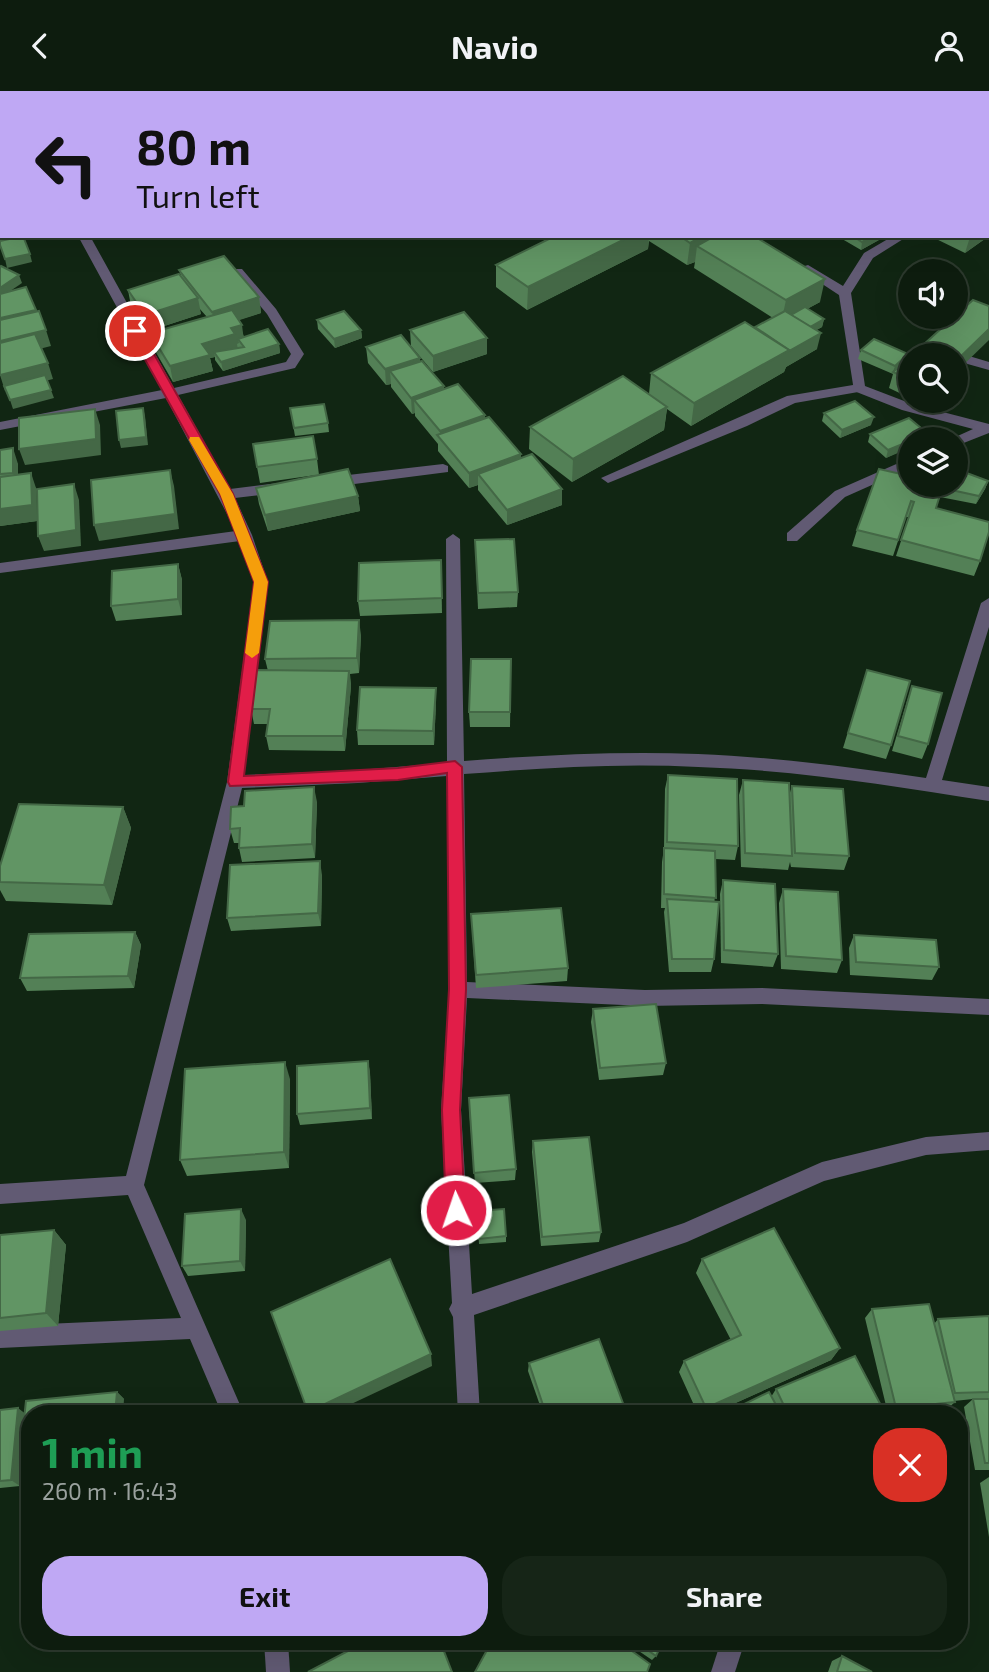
<!DOCTYPE html>
<meta charset="utf-8">
<style>
:root{--surface:#0d1c0e;--page:#162517;--text:#f1f3f6;--muted:#9aa19e;--line:#2d3a2e;--accent:#bfa8f4}
body{margin:0;font-family:"Exo 2",sans-serif;background:var(--page);color:var(--text);height:100vh;display:flex;flex-direction:column;font-size:26px;white-space:nowrap}
*{box-sizing:border-box;margin:0}
p{font-size:23px;color:var(--muted)}
.icon{flex:none;width:38px;height:38px;fill:none;stroke:currentColor;stroke-width:2;stroke-linecap:round;stroke-linejoin:round}
.map{position:relative;flex:1;overflow:hidden}
.panel{position:absolute;left:21px;top:1314px;width:947px;height:245px;display:flex;flex-direction:column;background:var(--surface);border-radius:28px;box-shadow:0 7px 28px #0002,0 0 0 2px var(--line)}
.panel>*{flex:none}
.banner{position:absolute;left:0px;top:0px;width:990px;height:147px;box-shadow:0 7px 28px #0002,0 0 0 2px var(--line);background:#bfa8f4;color:#111;overflow:hidden}
.fabs{position:absolute;left:898px;top:168px;display:grid;gap:14px}
.fabs a{display:grid;place-items:center;width:70px;height:70px;border-radius:50%;background:var(--surface);box-shadow:0 7px 28px #0002,0 0 0 2px var(--line);font-size:35px}
.pin{position:absolute;display:grid;place-items:center;width:60px;height:60px;color:#fff;margin:-30px;border:4px solid #fff;border-radius:50%;box-shadow:0 2px 7px #0007}
.me{position:absolute;width:77px;margin:-38px;rotate:357deg;stroke-linejoin:round;filter:drop-shadow(0 0 5px #0008)}
.turn{display:flex;align-items:center;gap:24px;height:147px;padding:0 21px;font-size:32px}
.turn .icon{width:91px;height:91px;stroke-width:2.5}
.turn b{display:block;font-size:49px;line-height:60px}
.round{display:grid;place-items:center;flex:none;width:74px;height:74px;border-radius:28px;background:var(--page)}
.overview{display:flex;align-items:center;justify-content:space-between;height:119px;padding:0 21px}
h1{font-size:42px;font-weight:700;line-height:52px;color:#1e9e55}
.action{display:flex;gap:14px;margin-top:auto;padding:14px 21px}
.action a{flex:1;height:80px;border-radius:28px;background:var(--accent);color:#111;font-size:28px;font-weight:700;line-height:80px;text-align:center}
.action a+a{background:var(--page);color:var(--text)}
header{display:flex;justify-content:space-between;align-items:center;height:91px;padding:0 21px;background:var(--surface);font-size:32px;font-weight:700}
.map>svg:first-child{display:block}
</style>
<header><svg class="icon" aria-label="back" viewBox="0 0 24 24"><path d="M15 5l-7 7 7 7"/></svg>Navio<svg class="icon" aria-label="person" viewBox="0 0 24 24"><circle cx="12" cy="8" r="4"/><path d="M4 21q1-7 8-7t8 7"/></svg></header>
<div class="map">
<svg width="989" height="1581" viewBox="0 0 989 1581">
<rect width="100%" height="100%" fill="#112613"/>
<g fill="none" stroke-linecap="round" stroke-linejoin="round">
<polygon fill="#615a73" fill-rule="evenodd" points="859,293 864,294 864,300 795,312 747,335 613,390 608,392 601,387 787,305"/>
<g fill="#615a73" fill-rule="evenodd">
<polygon points="6,0 16,0 17,2 7,2"/>
<polygon points="127,0 137,0 138,2 128,2"/>
<polygon points="510,0 523,0 524,2 511,2"/>
<path d="M78,145h12l84,152 112,-26 5,-8 -24,-40 -35,-42 2,-3h8l34,40 28,45 -9,14 -117,27 52,94 48,-6 7,5 -7,5 -43,5 17,37 16,47 -24,193 114,-5 89,-7 -1,-224 7,-5 7,5 4,222c78,-6 156,-10 234,-7 76,3 152,13 228,24l55,-175 8,-5v29l-47,153 47,7v14c-96,-15 -193,-31 -291,-34 -78,-4 -156,1 -234,7l3,208 178,8 117,-2 227,11v16l-227,-11 -117,2 -178,-8 -6,112 11,184 212,-71 138,-61 104,-25 63,-5v18l-63,5 -102,26 -137,61 -213,73 6,99h-22l-5,-97 -4,-8 3,-6 -11,-193 8,-120 -2,-214 -89,7 -116,5 -98,397 100,229h-22l-32,-75 -190,9v-22l181,-8 -53,-123 -128,9v-20l126,-8 101,-394 27,-200 -14,-41 -240,32v-10l236,-32 -70,-133 -166,32v-8l162,-32z"/>
<polygon points="893,145 908,145 873,167 851,202 865,295 912,313 989,333 989,342 956,355 956,348 951,348 973,338 902,319 854,300 839,204 798,177 808,174 843,195 864,162"/>
<polygon points="969,265 989,271 989,279 964,272 964,266"/>
<polygon points="910,367 910,377 845,406 797,450 787,450 787,442 835,400"/>
<polygon points="443,373 448,375 448,381 331,396 324,391 331,386"/>
<polygon points="264,1550 288,1550 290,1581 266,1581"/>
<polygon points="721,1550 745,1550 735,1581 711,1581"/>
</g>
</g>
<g fill="#538056">
<polygon points="539,145 754,145 820,211 807,218 824,228 822,236 816,239 817,258 786,276 784,281 691,335 667,318 664,339 572,391 529,358 530,336 649,303 651,282 755,236 773,227 694,177 695,171 687,174 649,150 648,158 527,219 496,196 496,174 545,150"/>
<polygon points="837,145 886,145 861,159"/>
<polygon points="930,145 989,145 965,162"/>
<polygon points="179,179 259,206 261,222 238,229 244,246 279,253 280,262 223,280 215,269 215,266 210,267 213,280 173,291 154,258 150,242 207,226 199,217 201,223 149,240 131,215 128,199 181,185"/>
<polygon points="317,229 361,239 362,247 335,257 318,238"/>
<polygon points="410,239 487,247 487,263 433,281 411,255"/>
<polygon points="366,256 420,267 420,270 444,295 444,298 485,327 521,367 562,398 562,414 507,434 478,399 478,394 469,397 438,360 438,353 415,325 415,322 412,323 391,296 391,293 386,294 368,272"/>
<polygon points="861,259 908,263 907,269 910,266 910,307 889,297 893,283 858,268"/>
<polygon points="290,317 328,332 329,341 295,345"/>
<polygon points="824,322 871,334 840,347 822,330"/>
<polygon points="870,343 925,348 886,367 868,351"/>
<polygon points="0,354 0,359 18,373 18,383 36,397 37,430 0,435"/>
<polygon points="317,368 319,384 358,405 360,420 268,440 259,413 256,397 316,384 260,392 257,376"/>
<polygon points="988,390 985,398 976,413 940,406 936,417 980,470 974,485 896,465 909,426 906,426 893,465 852,455 857,439 910,394"/>
<polygon points="475,449 518,501 517,516 478,518"/>
<polygon points="441,469 442,522 360,525 358,510"/>
<polygon points="178,473 182,489 182,524 116,530 111,515"/>
<polygon points="361,544 359,582 350,583 351,595 345,660 269,659 266,645 268,633 254,633 251,618 268,580 265,568"/>
<polygon points="511,568 510,636 470,636 469,621"/>
<polygon points="867,579 891,654 886,668 843,657"/>
<polygon points="912,595 928,653 922,668 892,660 907,610"/>
<polygon points="436,597 436,612 434,654 358,654 357,639"/>
<polygon points="668,684 738,755 735,769 715,768 714,868 711,881 669,881 664,821 665,817 661,817 662,771 664,757 665,698"/>
<polygon points="743,689 789,705 792,695 849,765 844,779 791,776 790,771 788,779 741,776 739,704"/>
<polygon points="317,711 315,767 242,771 239,757 239,752 234,752 230,738"/>
<polygon points="123,716 131,737 112,814 6,810 0,799 0,775"/>
<polygon points="322,784 321,835 231,840 227,827"/>
<polygon points="723,789 778,863 773,876 721,872 720,803"/>
<polygon points="783,798 842,869 837,882 781,878 779,812"/>
<polygon points="471,823 568,877 567,890 476,897"/>
<polygon points="135,841 141,854 134,897 27,900 20,887"/>
<polygon points="854,844 939,876 932,889 850,884 849,857"/>
<polygon points="593,918 666,972 663,984 599,989 591,931"/>
<polygon points="368,970 370,982 372,1028 300,1034 297,1023"/>
<polygon points="290,988 289,1077 187,1085 180,1069"/>
<polygon points="469,1018 516,1078 515,1089 475,1092"/>
<polygon points="533,1050 601,1141 599,1151 541,1155 532,1061"/>
<polygon points="477,1120 506,1145 506,1151 479,1153"/>
<polygon points="246,1129 245,1180 188,1185 182,1175"/>
<polygon points="54,1139 66,1154 58,1235 0,1240 0,1144"/>
<polygon points="702,1168 840,1257 831,1269 711,1323 698,1323 679,1281 684,1270 731,1249 696,1182"/>
<polygon points="872,1218 934,1233 938,1228 989,1225 989,1379 975,1379 964,1316 973,1308 954,1310 955,1311 946,1319 888,1323 865,1227"/>
<polygon points="529,1272 627,1323 543,1323 528,1280"/>
<polygon points="776,1298 884,1323 724,1323 771,1306"/>
<polygon points="117,1301 124,1308 30,1323 30,1380 28,1380 22,1376 20,1395 0,1397 0,1319 24,1322"/>
<polygon points="989,1386 989,1446 980,1392"/>
<polygon points="624,1550 663,1550 656,1565 652,1569"/>
<polygon points="842,1565 872,1581 828,1581 832,1570"/>
</g>
<g fill="#446846">
<polygon points="989,133 989,145 965,162 970,146 989,145"/>
<polygon points="9,145 21,145 0,153 0,147"/>
<polygon points="631,145 649,145 648,158 527,219 528,196"/>
<polygon points="703,145 730,145 697,155 695,171 687,174 690,152"/>
<polygon points="873,145 886,145 861,159 862,151"/>
<polygon points="30,163 32,171 7,177 5,168"/>
<polygon points="19,184 22,192 0,207 0,197"/>
<polygon points="825,188 820,211 781,232 786,209"/>
<polygon points="259,206 261,222 215,237 212,221"/>
<polygon points="198,207 201,223 149,240 145,224"/>
<polygon points="36,219 41,235 0,245 0,227"/>
<polygon points="824,228 822,236 803,247 805,239"/>
<polygon points="242,234 244,250 238,248 239,252 237,253 238,259 214,261 215,266 210,267 213,280 173,291 170,275 202,253 231,237"/>
<polygon points="989,238 989,249 956,281 956,270"/>
<polygon points="46,239 51,255 0,268 0,250"/>
<polygon points="361,239 362,247 335,257 334,248"/>
<polygon points="821,242 817,258 786,276 784,281 691,335 694,312"/>
<polygon points="487,247 487,263 433,281 433,265"/>
<polygon points="279,253 280,262 223,280 221,271"/>
<polygon points="908,263 906,271 893,281 895,275"/>
<polygon points="420,267 421,283 390,280 391,293 386,294 385,278"/>
<polygon points="48,272 53,288 5,300 0,284"/>
<polygon points="444,295 444,311 414,309 415,322 412,323 411,307"/>
<polygon points="51,299 54,307 13,318 10,309"/>
<polygon points="667,316 664,339 572,391 573,368"/>
<polygon points="143,317 145,325 148,354 121,357 119,349"/>
<polygon points="95,318 100,334 101,364 25,374 19,358"/>
<polygon points="485,324 485,340 440,347 440,340"/>
<polygon points="874,326 871,334 840,347 842,339"/>
<polygon points="927,342 925,348 913,348"/>
<polygon points="910,350 910,357 886,367 888,359"/>
<polygon points="13,357 18,373 18,397 13,382"/>
<polygon points="521,363 521,379 478,383 478,394 469,397 469,382"/>
<polygon points="170,379 174,395 179,438 99,450 94,434"/>
<polygon points="31,382 36,397 37,430 0,435 0,418"/>
<polygon points="988,390 985,398 976,413 979,405"/>
<polygon points="74,393 79,409 81,455 44,460 38,445"/>
<polygon points="562,398 562,414 507,434 507,419"/>
<polygon points="358,405 360,420 268,440 265,424"/>
<polygon points="178,473 182,489 182,524 178,508"/>
<polygon points="359,529 361,544 359,582 357,567"/>
<polygon points="349,580 351,595 345,660 343,645"/>
<polygon points="436,597 436,612 434,654 433,640"/>
<polygon points="314,696 317,711 315,767 312,753"/>
<polygon points="123,716 131,737 112,814 104,794"/>
<polygon points="320,770 322,784 321,835 318,822"/>
<polygon points="135,841 141,854 134,897 128,885"/>
<polygon points="368,970 370,982 372,1028 370,1017"/>
<polygon points="285,971 290,988 289,1077 284,1061"/>
<polygon points="241,1118 246,1129 245,1180 240,1170"/>
<polygon points="54,1139 66,1154 58,1235 46,1222"/>
<polygon points="840,1257 831,1269 711,1323 703,1323 706,1317"/>
<polygon points="431,1263 432,1275 330,1323 309,1323 308,1321"/>
<polygon points="117,1301 124,1308 123,1323 115,1323"/>
<polygon points="18,1317 27,1324 19,1374 22,1376 20,1395 11,1389"/>
</g>
<g fill="#619564" stroke="#446846" stroke-width="2">
<polygon points="633,0 651,0 654,2 629,2"/>
<polygon points="0,73 2,73 2,87 0,88"/>
<polygon points="2,132 2,145 9,145 0,147 0,133"/>
<polygon points="23,145 30,163 5,168 0,154 0,150"/>
<polygon points="555,145 631,145 528,196 496,174"/>
<polygon points="680,145 703,145 690,152"/>
<polygon points="715,145 754,145 825,188 786,209 697,155"/>
<polygon points="853,145 873,145 862,151"/>
<polygon points="224,165 259,206 212,221 179,179"/>
<polygon points="1,175 19,184 0,197 0,176"/>
<polygon points="179,183 198,207 145,224 128,199"/>
<polygon points="26,196 36,219 0,227 0,203"/>
<polygon points="973,209 989,215 989,238 956,270 956,264 912,264 954,226 956,226 956,224"/>
<polygon points="805,216 824,228 810,236 791,224"/>
<polygon points="232,219 242,234 231,237 235,243 202,253 210,264 170,275 150,242"/>
<polygon points="39,220 46,239 0,250 0,229"/>
<polygon points="344,220 361,239 334,248 317,229"/>
<polygon points="785,220 821,242 789,260 789,259 755,236"/>
<polygon points="464,221 487,247 433,265 410,239"/>
<polygon points="745,231 789,259 694,312 651,282"/>
<polygon points="268,238 279,253 221,271 214,261 244,256 238,248"/>
<polygon points="35,243 48,272 0,284 0,252"/>
<polygon points="401,244 420,267 385,278 366,256"/>
<polygon points="874,248 908,263 895,275 861,259"/>
<polygon points="910,266 910,289 893,281"/>
<polygon points="422,270 444,295 411,307 390,280"/>
<polygon points="45,284 51,299 10,309 4,295"/>
<polygon points="623,285 667,316 573,368 530,336"/>
<polygon points="458,293 485,324 440,340 414,309"/>
<polygon points="855,310 874,326 842,339 824,322"/>
<polygon points="324,313 328,332 294,337 290,317"/>
<polygon points="143,317 146,346 119,349 116,320"/>
<polygon points="95,318 96,348 19,358 19,327"/>
<polygon points="489,326 521,363 469,382 437,344"/>
<polygon points="909,327 927,342 913,348 910,348 910,350 888,359 870,343"/>
<polygon points="313,345 317,368 257,376 253,353"/>
<polygon points="13,357 13,382 0,383 0,359"/>
<polygon points="532,363 562,398 507,419 478,383"/>
<polygon points="348,378 358,405 265,424 256,397"/>
<polygon points="879,378 910,385 910,394 943,394 936,417 989,431 989,441 980,470 901,449 914,411 911,410 898,449 857,439"/>
<polygon points="956,378 988,390 979,405 942,397 943,394 956,394"/>
<polygon points="170,379 175,423 94,434 91,389"/>
<polygon points="31,382 32,414 0,418 0,386"/>
<polygon points="74,393 76,439 38,445 37,398"/>
<polygon points="514,448 518,501 478,502 475,449"/>
<polygon points="441,469 442,507 358,510 359,472"/>
<polygon points="178,473 178,508 111,515 112,480"/>
<polygon points="359,529 357,567 265,568 270,530"/>
<polygon points="471,568 511,568 510,621 469,621"/>
<polygon points="256,579 349,580 343,645 266,645 270,618 251,618"/>
<polygon points="867,579 910,590 891,654 848,642"/>
<polygon points="912,595 942,602 928,653 898,645"/>
<polygon points="360,596 436,597 433,640 357,639"/>
<polygon points="668,684 737,688 738,755 667,751"/>
<polygon points="743,689 789,692 792,765 745,762"/>
<polygon points="792,695 843,698 849,765 795,762"/>
<polygon points="314,696 312,753 239,757 240,737 230,738 231,716 244,715 245,700"/>
<polygon points="19,713 123,716 104,794 0,791 0,775"/>
<polygon points="664,757 715,760 716,807 664,803"/>
<polygon points="320,770 318,822 227,827 230,774"/>
<polygon points="723,789 775,793 778,863 724,859"/>
<polygon points="783,798 838,801 842,869 786,865"/>
<polygon points="667,808 719,811 714,868 672,868"/>
<polygon points="561,817 568,877 476,884 471,823"/>
<polygon points="135,841 128,885 20,887 29,843"/>
<polygon points="854,844 936,849 939,876 856,871"/>
<polygon points="656,913 666,972 600,977 593,918"/>
<polygon points="368,970 370,1017 297,1023 297,975"/>
<polygon points="285,971 284,1061 180,1069 185,978"/>
<polygon points="509,1004 516,1078 474,1082 469,1007"/>
<polygon points="589,1046 601,1141 542,1146 533,1050"/>
<polygon points="241,1118 240,1170 182,1175 185,1123"/>
<polygon points="504,1118 506,1145 479,1148 477,1120"/>
<polygon points="774,1137 840,1257 706,1317 684,1270 741,1244 702,1168"/>
<polygon points="54,1139 46,1222 0,1227 0,1144"/>
<polygon points="390,1168 431,1263 308,1321 271,1221"/>
<polygon points="929,1213 955,1311 896,1317 872,1218"/>
<polygon points="989,1225 989,1301 955,1302 938,1228"/>
<polygon points="599,1248 627,1323 546,1323 529,1272"/>
<polygon points="855,1265 885,1322 788,1323 776,1298"/>
<polygon points="117,1301 115,1323 30,1323 30,1373 19,1374 26,1310"/>
<polygon points="769,1301 781,1323 724,1323"/>
<polygon points="973,1308 989,1308 989,1372 985,1372"/>
<polygon points="18,1317 11,1389 0,1390 0,1319"/>
<polygon points="959,1431 964,1462 959,1462"/>
<polygon points="367,1550 440,1550 452,1581 308,1581"/>
<polygon points="492,1550 618,1550 650,1573 647,1581 475,1581"/>
<polygon points="635,1550 663,1550 656,1565"/>
<polygon points="842,1565 872,1581 837,1581"/>
</g>
<polygon fill="#e11d48" stroke="#92132f" stroke-width="2" points="131,238 141,240 233,403 268,491 244,685 398,677 455,670 462,676 466,898 460,1019 465,1119 462,1125 456,1128 449,1125 446,1119 442,1019 449,898 447,682 398,689 230,695 228,691 254,491 220,403 129,240"/>
<polygon fill="#f59e0b" points="190,346 199,346 233,403 268,491 259,562 252,567 245,562 254,491 220,403 189,349"/>
</svg>
<div class="fabs">
<a><svg class="icon" aria-label="sound" viewBox="0 0 24 24"><path d="M4 9h4l5-4v14l-5-4H4zM17 9q2 3 0 6"/></svg></a>
<a><svg class="icon" aria-label="search" viewBox="0 0 24 24"><circle cx="10" cy="10" r="6"/><path d="M15 15l6 6"/></svg></a>
<a><svg class="icon" aria-label="layers" viewBox="0 0 24 24"><path d="M12 4l9 5-9 5-9-5zM3 14l9 5 9-5"/></svg></a>
</div>
<div class="pin" style="left:135px;top:240px;background:#d93025"><svg class="icon" aria-label="arrive" viewBox="0 0 24 24"><path d="M6 21V4h12l-3 4 3 4H6"/></svg></div>
<svg class="me" style="left:456px;top:1119px" viewBox="-20 -20 40 40"><circle r="17" fill="#e11d48" stroke="#fff" stroke-width="3"/><path d="M0-11L8 9 0 5-8 9z" fill="#fff"/></svg>
<div class="banner">
<div class="turn"><svg class="icon" aria-label="left" viewBox="0 0 24 24"><path d="M17 20v-9H6M10 6l-5 5 5 5"/></svg><div><b>80 m</b>Turn left</div></div>
</div>
<section class="panel">
<div class="overview"><div><h1>1 min</h1><p>260 m · 16:43</p></div><a class="round" style="background:#d93025;color:#fff"><svg class="icon" aria-label="close" viewBox="0 0 24 24"><path d="M6 6l12 12M18 6L6 18"/></svg></a></div>
<div class="action"><a>Exit</a><a>Share</a></div>
</section>
</div>
